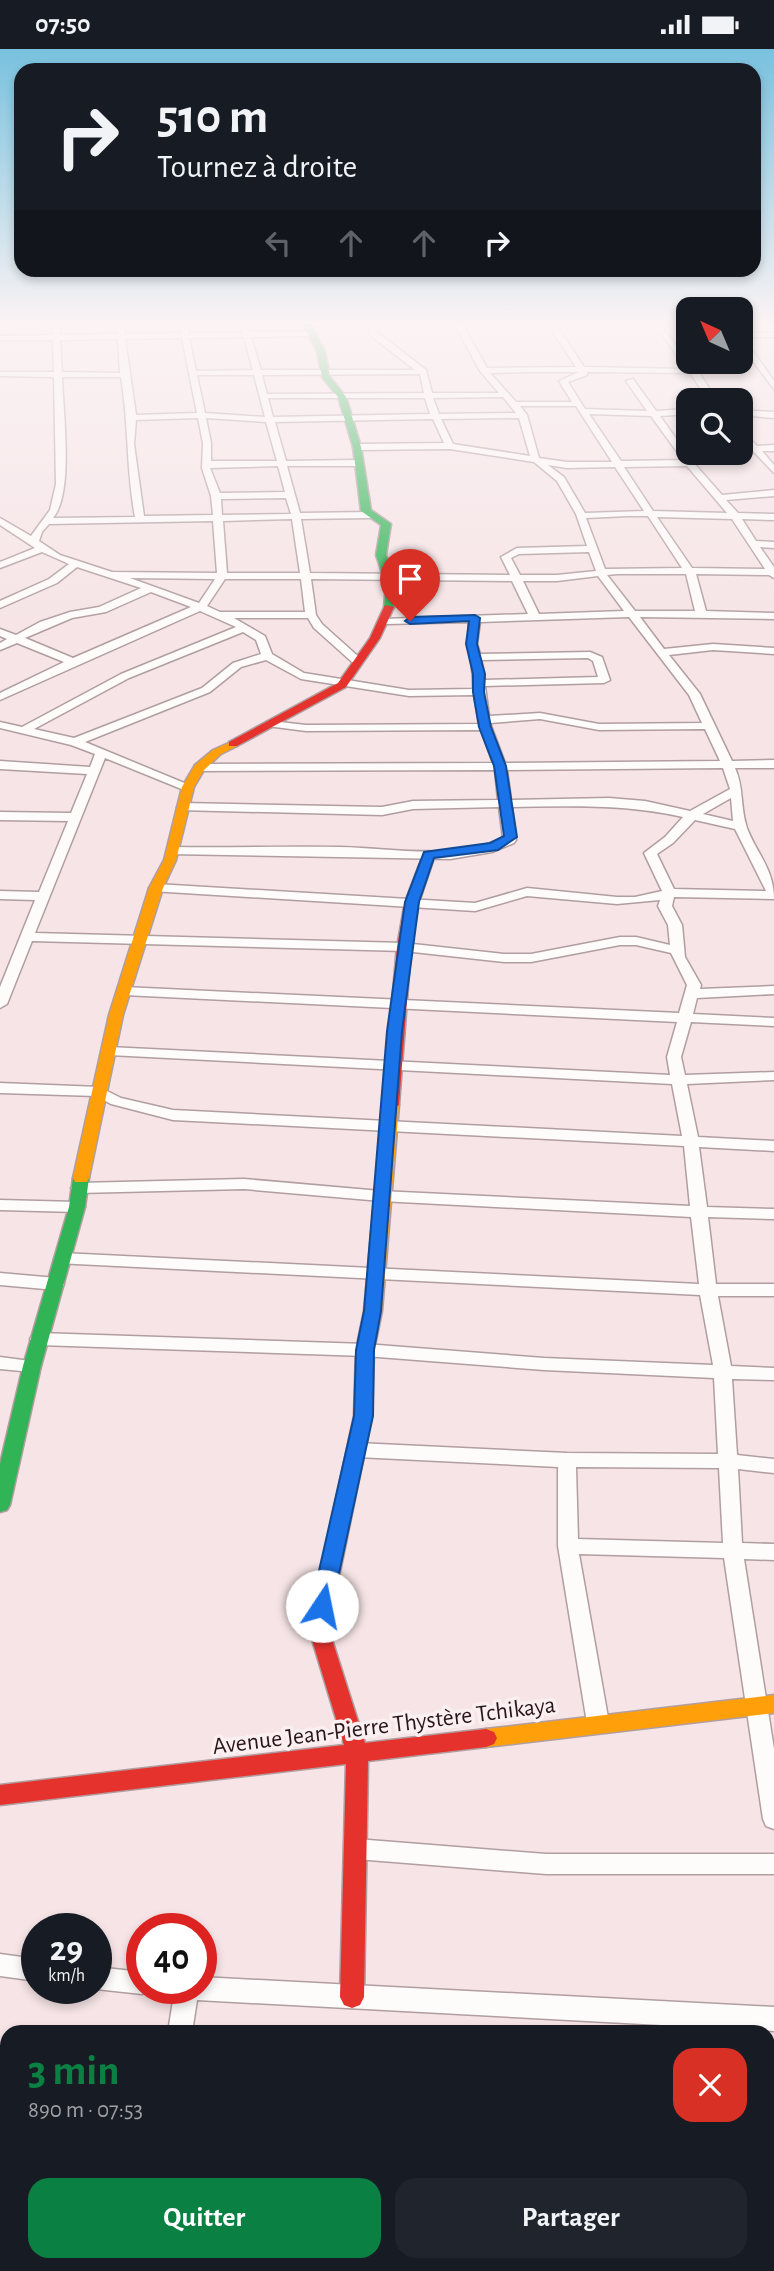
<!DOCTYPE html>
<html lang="fr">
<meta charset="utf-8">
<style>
:root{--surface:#171b24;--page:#20242c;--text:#f1f3f6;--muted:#9ea1a6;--accent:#0b8043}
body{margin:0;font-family:"Alegreya Sans",sans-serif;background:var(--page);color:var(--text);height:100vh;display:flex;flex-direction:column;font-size:26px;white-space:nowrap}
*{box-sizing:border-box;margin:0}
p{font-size:23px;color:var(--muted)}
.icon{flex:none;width:38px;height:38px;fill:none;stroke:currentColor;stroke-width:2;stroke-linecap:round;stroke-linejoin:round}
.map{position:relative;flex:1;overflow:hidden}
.drawer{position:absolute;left:0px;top:1976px;width:775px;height:247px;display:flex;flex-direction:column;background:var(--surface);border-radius:21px 21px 0 0;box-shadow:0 4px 10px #0003}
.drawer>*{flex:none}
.top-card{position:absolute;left:14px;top:14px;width:747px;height:214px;border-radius:21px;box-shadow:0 4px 10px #0003;background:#171b24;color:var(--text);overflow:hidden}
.needle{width:46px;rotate:316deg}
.fabs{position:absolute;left:676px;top:248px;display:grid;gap:14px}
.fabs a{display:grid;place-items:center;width:77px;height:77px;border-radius:14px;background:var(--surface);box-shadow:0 4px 10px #0003;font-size:35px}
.speed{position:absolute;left:21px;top:1864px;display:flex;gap:14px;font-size:35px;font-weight:700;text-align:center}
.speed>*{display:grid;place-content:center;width:91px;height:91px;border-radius:50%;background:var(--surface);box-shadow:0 4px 10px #0003;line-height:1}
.speed small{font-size:18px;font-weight:400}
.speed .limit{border:10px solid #d22;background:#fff;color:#111}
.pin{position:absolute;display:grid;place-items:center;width:60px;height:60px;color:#fff;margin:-72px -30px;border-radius:50% 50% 50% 0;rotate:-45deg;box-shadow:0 0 7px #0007}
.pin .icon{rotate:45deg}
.me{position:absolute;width:77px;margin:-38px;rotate:11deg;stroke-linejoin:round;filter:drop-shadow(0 0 5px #0008)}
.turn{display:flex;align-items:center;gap:24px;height:147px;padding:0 28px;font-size:32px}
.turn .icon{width:91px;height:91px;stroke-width:2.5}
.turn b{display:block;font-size:49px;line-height:60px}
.lanes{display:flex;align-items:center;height:66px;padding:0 28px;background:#0003;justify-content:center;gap:35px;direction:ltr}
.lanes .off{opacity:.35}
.round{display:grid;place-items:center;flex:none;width:74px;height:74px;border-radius:21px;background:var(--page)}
.overview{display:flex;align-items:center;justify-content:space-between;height:119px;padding:0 28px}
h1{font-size:42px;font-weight:600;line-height:52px;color:var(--accent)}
.button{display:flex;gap:14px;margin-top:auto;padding:14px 28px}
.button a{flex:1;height:80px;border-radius:21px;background:var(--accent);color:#fff;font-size:28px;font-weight:600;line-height:80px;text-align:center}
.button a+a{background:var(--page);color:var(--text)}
.status{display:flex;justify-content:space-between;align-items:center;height:49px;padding:0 35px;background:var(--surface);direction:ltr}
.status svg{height:19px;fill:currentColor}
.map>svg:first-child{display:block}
</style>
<div class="status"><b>07:50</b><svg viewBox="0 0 49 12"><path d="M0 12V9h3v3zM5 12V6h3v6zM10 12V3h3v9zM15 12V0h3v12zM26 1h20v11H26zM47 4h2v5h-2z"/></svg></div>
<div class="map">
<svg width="774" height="2222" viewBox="0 0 774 2222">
<rect width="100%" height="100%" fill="#f6e4e6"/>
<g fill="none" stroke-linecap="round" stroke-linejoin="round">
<defs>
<g id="street">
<path d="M52,271h8v15l57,-1 -1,-14h8l1,14 56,-1 -3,-13h8l3,13h54l-4,-13h8l3,12h61l4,2 -4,2 -60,1 10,33h154l-45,-35 2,-15h8l-3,12 49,38 6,23h67l-19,-22 -28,-51h8l27,48 89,-1 -31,-47h8l31,47 102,2 -24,-35 4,-2 22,30 9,7 20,32h-8l-19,-28 -103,-1v3l-19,7 17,27 62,2 -21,-30 7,-2 23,32 32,-2v5l-28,2 32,45 30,34 52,-5v6l-48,4 12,13 36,1v6l-32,-1 14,22 18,1v6l-14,-1 14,20v11l-5,-3 -73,-1 10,37 68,2v6l-134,-2 24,32 49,-5 61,4v6l-61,-4 -44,5 31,39 32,67 42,-1v8h-39c9,19 5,40 12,60 10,26 27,41 27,71l-100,-2 -2,9 10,19 3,32 16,28 -1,4 74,-3v8l-77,4 -4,16 81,4v8l-83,-4 -10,35 4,18 89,-3v8l-87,4 11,53 76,4v10l-75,-4 8,60 67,2v10l-66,-2 8,67h58v12h-56l13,70 43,2v12l-42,-1 5,76 37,4v14l-36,-4 4,74 32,1v16l-30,-1 30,190v80l-8,-3 -3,-7 -39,-261 -145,-4 30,169 -3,6 -8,3 -8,-3 -3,-6 -29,-177v-79l-201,-10 -7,-2 -2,-5 2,-5 7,-2 210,10 151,1 -4,-76 -170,-8 -179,-14 -326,-11 -6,-2 -3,-4 3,-4 6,-2 326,11 179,14 169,7 -13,-70 -644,-32 -2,-4 2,-4 6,-2 637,31 -8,-67 -310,-16 -137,-12 -165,4 -8,-5 8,-5 165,-4 137,12 309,15 -6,-60 -511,-26 -62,-16 -15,-8 -96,-3v-10l99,4 22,11 52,12 509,26 -10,-52 -563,-29 -7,-4 7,-4 561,28 -3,-18 10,-35 -553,-27 -7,-4 7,-4 555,26 8,-28 -16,-32 -35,-8h-16l-89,17h-27l-100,-11 -372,-10 -25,63 -7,4v-21l35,-87 -35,-1v-8l39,1 29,-71 -68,-1v-8l71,1 16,-39 -87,-5v-8l90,6 5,-13 -24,-9 -71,-17v-6l22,5 99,-53 115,-47 -36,-16 -200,89v-7l64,-31 -47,-19 -17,7v-7l7,-4 -7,-3v-7l16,6 24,-13 30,-10 29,-5 42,-19 -64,-21 -20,16 -57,25v-7l49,-22 20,-15 -27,-12 -42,16v-6l35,-14 -35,-23v-7l31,18 19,-26 6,-26 -2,-107 -54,-1v-4h54l-1,-32h-53v-4l53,-1zM244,288l9,33 -57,1 -7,-33zM182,289l15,75 -61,2 -11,-76zM118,290l2,34 -58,-1 -2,-32zM536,323h43l-20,9 13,21h-56l-26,-29zM420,325l4,19 -157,1 -5,-19zM197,326h57l11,42 -60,-4zM62,328h59c8,47 5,93 14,140l-82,1c21,-25 10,-107 9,-141zM503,348l13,16 -77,1 -6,-16zM268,349h157l5,16 -157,3zM520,357h56l36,56h-45l-28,-4 -12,-43zM589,365l62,2 32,44 -62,1zM198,369l5,25 -1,25 9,28 2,19 -69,1 -10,-72 2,-24zM206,369l60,4 11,39h-66v-18zM519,369l11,38 -77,-12 -12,-25zM433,370l11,24 -87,1 -4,3 4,3 93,-1 84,13 23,19 19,33 11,32 -70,2 -16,9 9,18 -200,-2 -9,-54 69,-1 5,-3 -5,-3 -70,1 -13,-47h70l4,-3 -4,-3 -71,1 -11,-39zM548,416l19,3 48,-1 29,44 -59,2 -21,-36zM278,417l7,26 -65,1 -10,-25zM687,417l40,47 -74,-2 -29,-44zM286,449l5,16 -69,1 -1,-16zM628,467h20l34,52 -77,1 -19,-51zM657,468l75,2 33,50 -73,-1zM292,470l8,54h-73l-4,-52zM213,472l4,52 -105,-1 -52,-17 -21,-14 3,-9 7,-8zM589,503l7,19 -39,4h-37l-9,-17 8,-4zM617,525h69l9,37h-60l-28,-36zM598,527l26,35 -85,3 -16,-33h34zM130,529l85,1 -16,24zM225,530h76l4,33h-85l-13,-6zM311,530l201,2 16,33 -145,5v4l4,1 82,-2c-3,27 5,41 4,67l-64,1 -105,-17 -32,-19 -7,-18 -31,-18h74l6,10 38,34h8v-4l-38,-34 -6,-9zM151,543l40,15 -118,51 -48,-20 47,-20 34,-6zM629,568l60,78 13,28 -103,1 -59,-11 -51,3 -4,-30 119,-3 6,-3 -8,-23 -12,-5 -110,2 -3,-10 3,-22zM243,583l13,8 5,14 -28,9 -31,25 -128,50 -40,-9 95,-51zM588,609l5,3 5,16 -113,3 -4,-20zM266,611l35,19 108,17 65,-1 5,29 -173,1 -35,-4 -4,1v4l39,5 175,-1 12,33 -294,1 -4,1v6l300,-1 3,30 -85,1 -31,6 -199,-4 -6,4 2,3 203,5 31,-6 86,-2 4,31c-51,23 -109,10 -164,9 -55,-1 -111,1 -166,0l-6,4 2,3 281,5 42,-7 22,-9 2,-3 -4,-33c58,-1 114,-3 171,10l-18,20 -21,16 18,38 -27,6h-18l-90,-9 -52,15 -319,-19 -7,4 2,3 324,20 52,-15 90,8 43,-4 -2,6 10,19 2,20 -34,-8h-16l-89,17h-27l-100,-11 -369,-10 70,-175 79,32h8l2,-3 -109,-45 125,-50 31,-25zM540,670l59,11 106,-1 15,32 -215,2 -15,-40zM723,719l7,21 -40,22 -45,-10 -36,-3 -98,2 -4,-30zM731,749l2,23 -30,-7zM695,771l40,9 31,62 -92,-2 -17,-35 16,-11zM576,1418l143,1 4,75 -145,-4z"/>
<polygon points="740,284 774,284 774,288 743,288 774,332 774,340 740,295"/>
<polygon points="740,361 774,363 774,369 740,366"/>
<polygon points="740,380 757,397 774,396 774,402 762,402 774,416 774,424 753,402 743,402 743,398 748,397 740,389"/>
<polygon points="0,1151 77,1153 85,1158 77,1163 0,1161"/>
<polygon points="0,1224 56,1229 62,1231 64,1235 62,1239 56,1241 0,1236"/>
<polygon points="0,1308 38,1313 41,1317 38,1321 32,1323 0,1320"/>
<polygon points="356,1790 546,1805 774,1805 774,1825 546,1825 356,1810 348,1807 345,1800 348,1793"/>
<polygon points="0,1905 37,1910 37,1932 0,1927"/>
<polygon points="96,1918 142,1923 142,1939 152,1939 142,1945 96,1940 93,1939 96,1939"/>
<polygon points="201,1928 774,1958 774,1982 197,1951 192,1983 168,1983 175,1939 201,1939"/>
<polygon points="0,2052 7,2053 7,2079 0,2078"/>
<rect x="768" y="2125" width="6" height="26"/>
<polygon points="145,2216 171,2216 170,2222 144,2222"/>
</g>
<g id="fast">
<polygon points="301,271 309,271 325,303 330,328 346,348 361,398 371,461 391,475 386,506 396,536 393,560 384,558 386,536 376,506 381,476 361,462 353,398 338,348 322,328 317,303"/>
<polygon points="81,1124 89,1129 85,1158 41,1317 10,1456 7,1461 0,1463 0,1415 23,1317 69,1158 73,1129"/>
</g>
<g id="slow">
<polygon points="233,692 237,693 237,697 221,705 204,721 194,738 176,811 163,839 123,966 89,1129 87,1133 75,1133 73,1129 109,966 149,839 164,811 182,738 195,716 213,701"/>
<polygon points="391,1051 399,1056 382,1262 374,1301 372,1367 333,1557 330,1563 323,1565 316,1563 313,1557 354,1367 356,1301 364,1262 383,1056"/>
<polygon points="774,1646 774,1664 486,1698 478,1695 475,1689 478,1683 486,1680"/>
</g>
<g id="jam">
<polygon points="385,556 394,558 380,589 346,638 237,697 229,697 229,693 338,634 370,589"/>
<polygon points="429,802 435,806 419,853 411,898 399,1056 391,1061 383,1056 397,898 405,853 423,806"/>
<polygon points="323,1549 330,1551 333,1557 329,1581 365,1694 486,1680 494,1683 497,1689 494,1695 486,1698 368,1712 364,1948 360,1956 352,1959 344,1956 340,1948 346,1715 0,1756 0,1736 344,1696 309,1581 316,1551"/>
</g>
</defs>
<use href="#street" stroke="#b09ea0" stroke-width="3"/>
<use href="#fast" stroke="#b09ea0" stroke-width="3"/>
<use href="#slow" stroke="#b09ea0" stroke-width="3"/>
<use href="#jam" stroke="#b09ea0" stroke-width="3"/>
<use href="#street" fill="#fefbfb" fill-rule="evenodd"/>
<use href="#fast" fill="#30b455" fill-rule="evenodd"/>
<use href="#slow" fill="#ff9f0a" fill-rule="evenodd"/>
<use href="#jam" fill="#e5322d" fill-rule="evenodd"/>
</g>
<linearGradient id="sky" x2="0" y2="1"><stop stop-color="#78c1de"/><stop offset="0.47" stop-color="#fbf3f4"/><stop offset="1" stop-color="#fbf3f4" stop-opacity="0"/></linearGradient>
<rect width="774" height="582" fill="url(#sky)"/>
<polygon fill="#1a73e8" stroke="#114b97" stroke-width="2" points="475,566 480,569 477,595 485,625 484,643 491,678 506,717 517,788 498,801 434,809 419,853 402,982 381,1262 374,1301 373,1367 332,1557 329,1563 314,1563 311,1557 354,1367 356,1301 364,1262 387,982 405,853 424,803 490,794 504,787 494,717 479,678 473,643 473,625 466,595 469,572 410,575 405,572 410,568"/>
<g text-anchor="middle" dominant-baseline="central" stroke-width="7" stroke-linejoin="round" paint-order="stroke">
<g font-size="24" fill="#2a1619" stroke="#fbf0f1">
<text transform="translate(384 1677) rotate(-7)">Avenue Jean-Pierre Thystère Tchikaya</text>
</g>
</g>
</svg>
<div class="fabs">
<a><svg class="needle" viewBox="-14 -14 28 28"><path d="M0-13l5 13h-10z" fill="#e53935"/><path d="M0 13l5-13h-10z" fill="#9ea1a6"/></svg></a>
<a><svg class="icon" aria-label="search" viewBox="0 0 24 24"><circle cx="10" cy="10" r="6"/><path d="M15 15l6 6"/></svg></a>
</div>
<div class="speed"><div>29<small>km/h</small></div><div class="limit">40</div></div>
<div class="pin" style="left:410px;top:572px;background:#d93025"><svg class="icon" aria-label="arrive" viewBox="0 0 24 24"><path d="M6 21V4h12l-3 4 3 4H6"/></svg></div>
<svg class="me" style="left:322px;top:1557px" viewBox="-20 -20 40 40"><circle r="19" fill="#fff"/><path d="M0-13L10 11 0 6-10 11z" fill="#1a73e8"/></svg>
<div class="top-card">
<div class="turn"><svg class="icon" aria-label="right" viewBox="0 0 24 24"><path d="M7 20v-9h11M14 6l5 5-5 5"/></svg><div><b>510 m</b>Tournez à droite</div></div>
<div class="lanes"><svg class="icon off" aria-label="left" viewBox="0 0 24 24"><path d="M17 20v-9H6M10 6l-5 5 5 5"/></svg><svg class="icon off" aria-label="ahead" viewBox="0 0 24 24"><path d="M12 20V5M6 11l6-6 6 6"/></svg><svg class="icon off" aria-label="ahead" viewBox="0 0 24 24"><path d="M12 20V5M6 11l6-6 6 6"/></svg><svg class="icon" aria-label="right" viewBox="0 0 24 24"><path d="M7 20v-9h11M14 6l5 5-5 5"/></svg></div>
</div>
<section class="drawer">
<div class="overview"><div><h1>3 min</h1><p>890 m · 07:53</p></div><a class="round" style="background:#d93025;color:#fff"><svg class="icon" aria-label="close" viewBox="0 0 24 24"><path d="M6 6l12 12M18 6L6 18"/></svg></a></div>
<div class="button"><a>Quitter</a><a>Partager</a></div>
</section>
</div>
